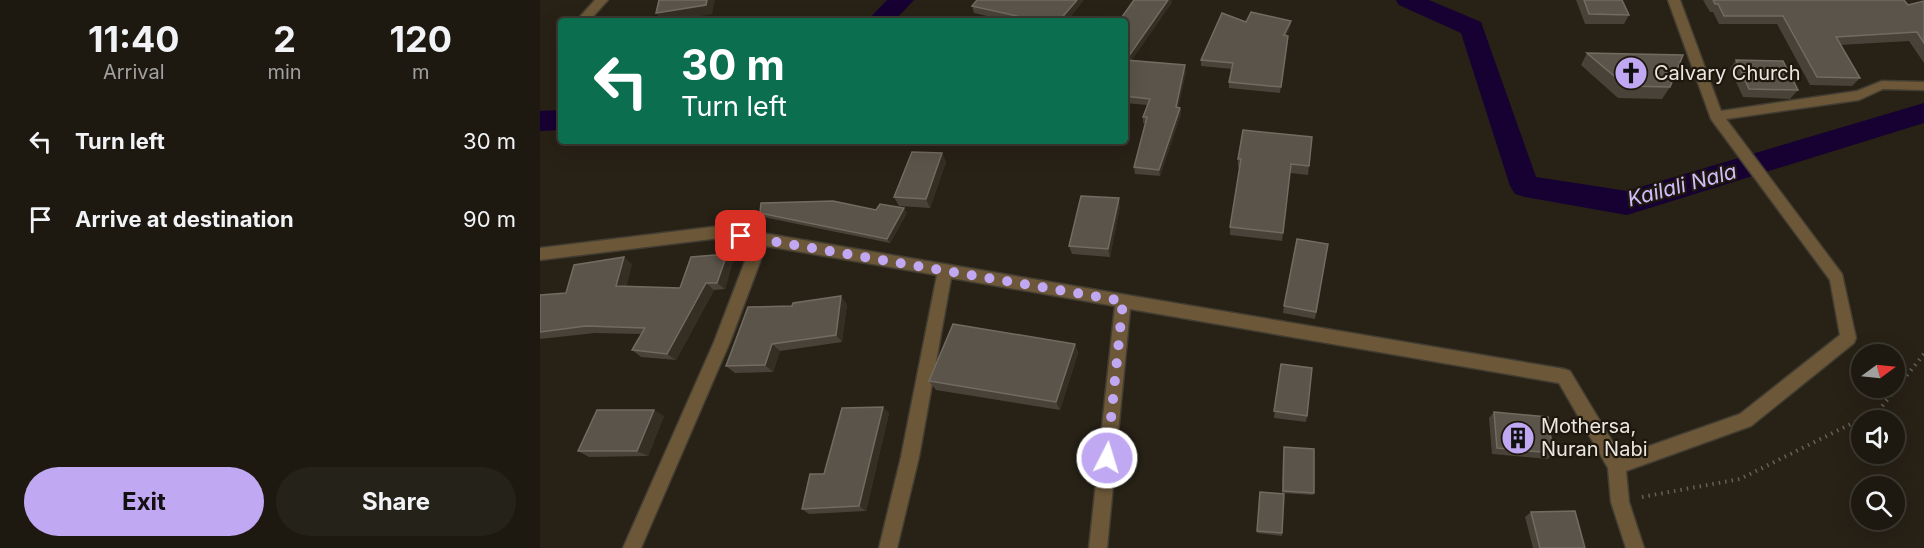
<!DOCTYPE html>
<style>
:root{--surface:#1d1910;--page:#252219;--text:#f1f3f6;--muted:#a0a09f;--line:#3b3830;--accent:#c1a8f3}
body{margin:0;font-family:Inter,sans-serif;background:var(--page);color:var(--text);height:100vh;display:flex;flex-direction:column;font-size:22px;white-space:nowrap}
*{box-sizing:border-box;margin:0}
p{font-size:20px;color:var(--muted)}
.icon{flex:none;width:33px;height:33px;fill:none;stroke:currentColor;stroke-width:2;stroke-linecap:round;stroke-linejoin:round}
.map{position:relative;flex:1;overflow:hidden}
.panel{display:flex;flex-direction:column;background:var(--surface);width:540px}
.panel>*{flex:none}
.top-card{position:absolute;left:18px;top:18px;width:570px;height:126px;border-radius:6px;box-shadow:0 6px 24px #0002,0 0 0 2px var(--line);background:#0b6e4f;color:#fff;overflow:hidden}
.needle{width:39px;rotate:75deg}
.controls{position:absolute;left:1311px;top:344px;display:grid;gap:12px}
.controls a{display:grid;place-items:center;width:54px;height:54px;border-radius:50%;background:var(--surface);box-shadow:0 6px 24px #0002,0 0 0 2px var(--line);font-size:30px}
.pin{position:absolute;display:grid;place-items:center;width:51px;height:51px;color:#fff;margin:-26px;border-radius:12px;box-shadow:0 3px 9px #0006}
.me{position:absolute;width:66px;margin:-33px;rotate:5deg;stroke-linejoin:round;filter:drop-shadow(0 0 4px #0008)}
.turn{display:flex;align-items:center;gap:21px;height:126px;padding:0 24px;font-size:27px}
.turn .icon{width:78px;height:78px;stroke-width:2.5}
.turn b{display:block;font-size:42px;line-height:51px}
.eta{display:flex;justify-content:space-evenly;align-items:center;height:102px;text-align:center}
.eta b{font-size:36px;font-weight:700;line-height:42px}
.cta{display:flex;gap:12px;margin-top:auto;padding:12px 24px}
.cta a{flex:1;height:69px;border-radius:36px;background:var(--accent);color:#111;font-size:24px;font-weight:700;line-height:69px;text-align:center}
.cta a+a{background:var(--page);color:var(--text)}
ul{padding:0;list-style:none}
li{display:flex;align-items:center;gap:18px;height:78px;padding:0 24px}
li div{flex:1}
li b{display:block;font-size:22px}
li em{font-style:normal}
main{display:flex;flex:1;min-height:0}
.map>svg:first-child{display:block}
</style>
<main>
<section class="panel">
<div class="eta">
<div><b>11:40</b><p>Arrival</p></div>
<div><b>2</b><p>min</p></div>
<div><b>120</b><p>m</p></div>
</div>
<ul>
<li><svg class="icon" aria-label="left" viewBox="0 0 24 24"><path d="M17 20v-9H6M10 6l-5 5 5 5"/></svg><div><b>Turn left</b></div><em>30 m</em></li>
<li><svg class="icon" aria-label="arrive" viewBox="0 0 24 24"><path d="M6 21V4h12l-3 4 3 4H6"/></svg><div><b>Arrive at destination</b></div><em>90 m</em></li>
</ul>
<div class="cta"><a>Exit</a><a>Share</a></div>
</section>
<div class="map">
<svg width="1384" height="548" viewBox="0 0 1384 548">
<rect width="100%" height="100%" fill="#272116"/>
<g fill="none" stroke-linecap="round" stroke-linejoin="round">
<g fill="#170032" fill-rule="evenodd">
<polygon points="347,0 374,0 354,21 327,21"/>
<polygon points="856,0 889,0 941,22 996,177 1087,191 1384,103 1384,123 1087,215 985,197 975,194 970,186 921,33 859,5"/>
<polygon points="21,110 21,130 0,131 0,111"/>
</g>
<defs>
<g id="minor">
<polygon points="55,0 68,0 49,21 36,21"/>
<polygon points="1128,0 1140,0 1181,111 1317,91 1342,81 1384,82 1384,90 1343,89 1319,100 1186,119 1302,274 1316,338 1314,343 1211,426 1086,471 1089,502 1104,548 1086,548 1071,502 1068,468 1019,383 590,309 567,548 549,548 575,306 411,278 379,457 357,548 339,548 361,457 397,275 226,246 190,342 101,548 83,548 174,342 212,243 180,238 0,260 0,248 180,226 1024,369 1030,371 1081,456 1200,414 1300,335 1290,280 1171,119"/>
</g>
</defs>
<use href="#minor" stroke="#423d32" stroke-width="3"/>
<polyline stroke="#656056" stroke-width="4" stroke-dasharray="1.5 5" stroke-linecap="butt" points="1102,497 1200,479 1339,410 1384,354"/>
<use href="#minor" fill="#6c5838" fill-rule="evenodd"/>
</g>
<g fill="#494238">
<polygon points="594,0 631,0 632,2 591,61 646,72 638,107 640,108 641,114 620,176 595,174 594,167 606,124 603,123 603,117 607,105 585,103 585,21"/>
<polygon points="1036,0 1082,0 1089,15 1084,24 1045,24"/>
<polygon points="1163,0 1364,0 1368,5 1384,1 1384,63 1369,41 1300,45 1320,78 1312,86 1270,85 1237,24 1179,24 1173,12 1170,12"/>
<polygon points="543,1 527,21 469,21 434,13 432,6"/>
<polygon points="751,21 750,27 746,36 747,42 740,93 689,88 689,82 692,69 661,66 661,60 706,22"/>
<polygon points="1047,53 1130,87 1122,99 1078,98 1041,65"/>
<polygon points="1196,60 1258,90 1250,99 1203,97 1190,69"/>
<polygon points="772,137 768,175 750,173 742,241 690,235 690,227 700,168 698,167 698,159"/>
<polygon points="402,153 406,162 390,208 359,206 354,197"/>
<polygon points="580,206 570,257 532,254 529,246"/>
<polygon points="220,213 367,213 350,243 223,217"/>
<polygon points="788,244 775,319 743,313 744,306"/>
<polygon points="187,254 193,261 185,289 174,290 136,360 101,357 92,350 101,334 55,333 0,339 0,295 26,293 92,264 86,286 140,288"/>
<polygon points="307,304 302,342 240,351 233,372 195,373 186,366 252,306"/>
<polygon points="535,344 538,353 520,410 396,390 389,381"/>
<polygon points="741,364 767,416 766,422 734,418"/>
<polygon points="954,412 1013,453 1008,459 952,454 949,418"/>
<polygon points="349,413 326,511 269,514 262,509 284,474"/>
<polygon points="124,416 108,456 49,457 38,451"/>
<polygon points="743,450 774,493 773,495 742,493"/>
<polygon points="720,492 742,533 742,536 717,533"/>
<polygon points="991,512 1045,548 993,548 985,517"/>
</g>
<g fill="#342e23">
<polygon points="167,0 175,0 172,14 132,21 122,21 116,13"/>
<polygon points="537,0 543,0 543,1 527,21 519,21"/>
<polygon points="628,0 631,0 632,2 587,67 586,60"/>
<polygon points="751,21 750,27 743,42 744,35"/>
<polygon points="645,65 646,72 637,114 636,107"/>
<polygon points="640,108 641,114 620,176 619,170"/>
<polygon points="402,153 406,162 390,208 386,199"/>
<polygon points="579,198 580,206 570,257 568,249"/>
<polygon points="364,208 367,213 350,243 347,239"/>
<polygon points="187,254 193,261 185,289 177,283"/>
<polygon points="84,257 92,264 85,293 76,286"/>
<polygon points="166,283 174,290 136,360 127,354"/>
<polygon points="301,296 307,304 302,342 296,335"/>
<polygon points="232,344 240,351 233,372 225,365"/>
<polygon points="535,344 538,353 520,410 516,402"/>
<polygon points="343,407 349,413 326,511 319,506"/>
<polygon points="114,410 124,416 108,456 97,451"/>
</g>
<g fill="#5b544a" stroke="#716b61" stroke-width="1.5">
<polygon points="119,0 167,0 166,5 116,13"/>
<polygon points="437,0 537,0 519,21 474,21 477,16 432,6"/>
<polygon points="594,0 628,0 586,60 645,65 636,107 640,108 619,170 594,167 607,117 603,117 610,99 585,96 585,21 579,21"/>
<polygon points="1044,0 1082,0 1089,15 1049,14"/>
<polygon points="1173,0 1364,0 1368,5 1384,1 1384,43 1377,32 1296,37 1320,78 1277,77 1243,16 1184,16 1178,4 1175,4"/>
<polygon points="711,12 751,21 744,35 748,36 741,87 689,82 693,63 661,60 682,13 706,22"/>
<polygon points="1047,53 1143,55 1130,87 1086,86"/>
<polygon points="1196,60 1243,61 1258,90 1209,89"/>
<polygon points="703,130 772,137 769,166 751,164 743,233 690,227 701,159 698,159"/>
<polygon points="372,152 402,153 386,199 354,197"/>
<polygon points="541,196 579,198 568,249 529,246"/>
<polygon points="293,201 336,210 340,204 364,208 347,239 220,213 221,203"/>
<polygon points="757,239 788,244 776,312 744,306"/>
<polygon points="187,254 177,283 166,283 127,354 92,350 105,328 46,326 0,332 0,295 26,293 34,265 84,257 76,286 140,288 151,257"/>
<polygon points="301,296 296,335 232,344 225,365 186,366 208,307 252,306 253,303"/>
<polygon points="413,324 535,344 516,402 389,381"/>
<polygon points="741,364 772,368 767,416 734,411"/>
<polygon points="343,407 319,506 262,509 270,474 284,474 302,408"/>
<polygon points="57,410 114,410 97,451 38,451"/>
<polygon points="954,412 1008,417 1013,453 957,448"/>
<polygon points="744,447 774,449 774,493 743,491"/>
<polygon points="720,492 744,494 742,533 717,531"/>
<polygon points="1035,511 1045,548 1000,548 991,512"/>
</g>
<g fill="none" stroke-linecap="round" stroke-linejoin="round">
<polyline stroke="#c1a8f3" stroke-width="10" stroke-dasharray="0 18" points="201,236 583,301 567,458"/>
</g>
<defs>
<symbol id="church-disc" viewBox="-11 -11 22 22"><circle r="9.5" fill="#c1a8f3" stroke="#1e170d"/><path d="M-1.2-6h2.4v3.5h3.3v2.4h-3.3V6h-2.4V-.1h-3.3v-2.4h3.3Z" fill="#111"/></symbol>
<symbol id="building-disc" viewBox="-11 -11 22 22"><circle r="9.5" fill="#c1a8f3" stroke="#1e170d"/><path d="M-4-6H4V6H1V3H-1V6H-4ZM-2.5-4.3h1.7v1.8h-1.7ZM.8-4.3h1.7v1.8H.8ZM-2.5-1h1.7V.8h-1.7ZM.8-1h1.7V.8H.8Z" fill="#111"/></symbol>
</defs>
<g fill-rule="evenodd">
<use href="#church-disc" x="1072" y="54" width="38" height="38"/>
<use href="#building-disc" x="959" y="419" width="38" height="38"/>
</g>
<g text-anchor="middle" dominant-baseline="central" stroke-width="4.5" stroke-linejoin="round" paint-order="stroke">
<g font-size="20" fill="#ebe6df" stroke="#1e170d" text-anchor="start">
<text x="1114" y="73">Calvary Church</text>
<text x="1001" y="426">Mothersa,<tspan x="1001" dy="23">Nuran Nabi</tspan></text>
</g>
<g font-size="21" font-style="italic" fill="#d1bcfc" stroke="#1e170d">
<text transform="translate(1142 185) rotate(-15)">Kailali Nala</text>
</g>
</g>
</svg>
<div class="controls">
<a><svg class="needle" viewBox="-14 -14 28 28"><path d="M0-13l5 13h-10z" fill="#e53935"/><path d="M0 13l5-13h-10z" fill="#a0a09f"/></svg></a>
<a><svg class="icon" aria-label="sound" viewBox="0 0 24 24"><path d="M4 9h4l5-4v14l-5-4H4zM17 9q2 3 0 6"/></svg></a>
<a><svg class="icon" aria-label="search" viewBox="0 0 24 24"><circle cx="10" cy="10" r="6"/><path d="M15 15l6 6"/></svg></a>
</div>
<div class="pin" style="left:201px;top:236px;background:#d93025"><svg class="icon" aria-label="arrive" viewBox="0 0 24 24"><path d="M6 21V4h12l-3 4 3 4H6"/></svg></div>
<svg class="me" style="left:567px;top:458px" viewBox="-20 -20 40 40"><circle r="17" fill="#c1a8f3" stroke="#fff" stroke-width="3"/><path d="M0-11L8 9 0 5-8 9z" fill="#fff"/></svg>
<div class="top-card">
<div class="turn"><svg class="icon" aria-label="left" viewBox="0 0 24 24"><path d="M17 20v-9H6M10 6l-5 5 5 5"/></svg><div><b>30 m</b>Turn left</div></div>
</div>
</div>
</main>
